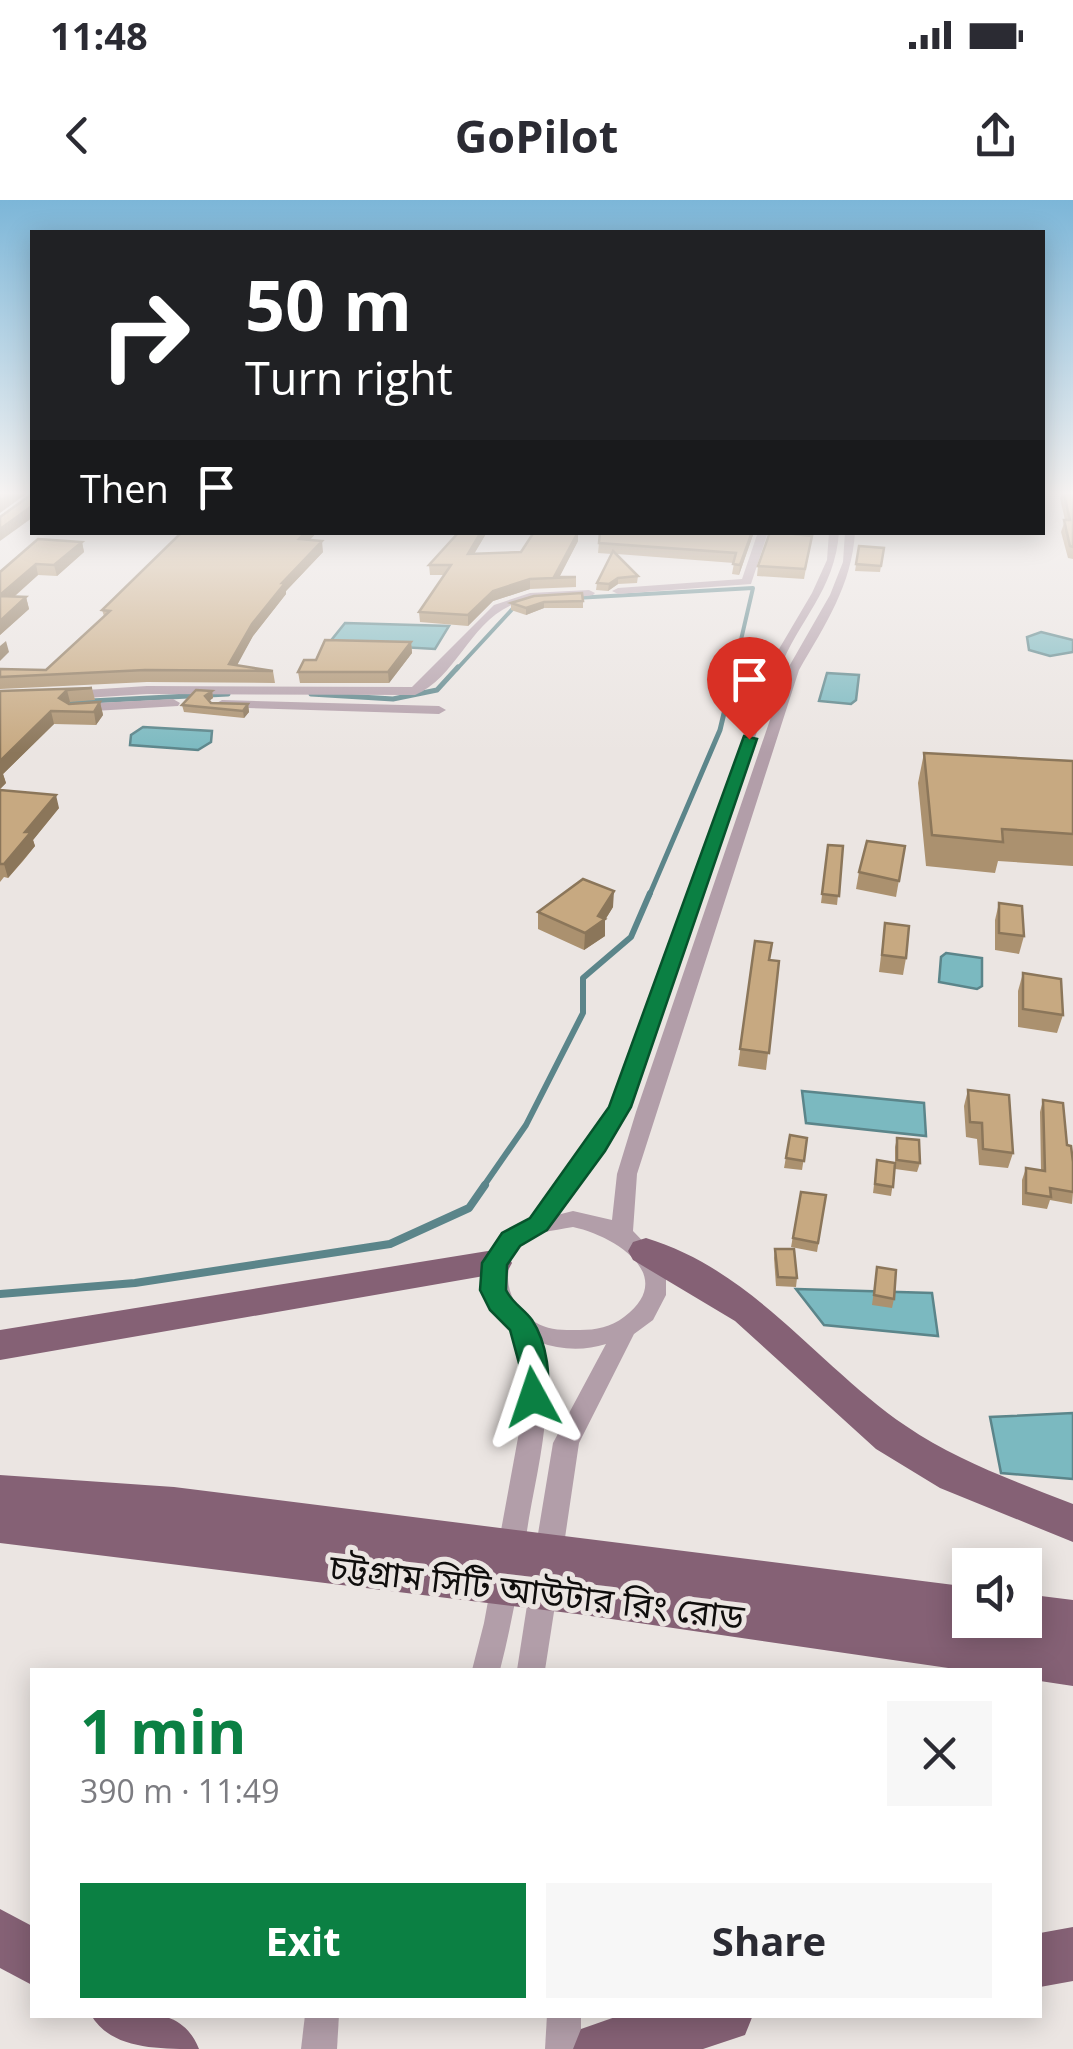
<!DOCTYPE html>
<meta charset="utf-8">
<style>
:root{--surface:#fff;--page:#f7f7f7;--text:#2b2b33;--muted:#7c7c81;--accent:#0b8043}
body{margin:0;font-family:"Open Sans","Noto Sans Bengali",sans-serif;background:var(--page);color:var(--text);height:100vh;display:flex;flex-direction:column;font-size:38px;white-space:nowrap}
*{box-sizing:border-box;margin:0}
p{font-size:32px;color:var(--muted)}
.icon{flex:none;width:55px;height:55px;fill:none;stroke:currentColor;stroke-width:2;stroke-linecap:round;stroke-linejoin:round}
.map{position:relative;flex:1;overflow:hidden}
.sheet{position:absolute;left:30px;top:1468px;width:1012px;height:350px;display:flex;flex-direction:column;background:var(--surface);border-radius:0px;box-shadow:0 5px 25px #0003}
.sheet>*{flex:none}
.banner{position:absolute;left:30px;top:30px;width:1015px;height:305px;border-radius:0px;box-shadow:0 5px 25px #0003;background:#202124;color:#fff;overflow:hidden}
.tools{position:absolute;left:952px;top:1348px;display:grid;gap:20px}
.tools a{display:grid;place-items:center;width:90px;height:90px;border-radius:0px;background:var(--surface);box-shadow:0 5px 25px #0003;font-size:50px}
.pin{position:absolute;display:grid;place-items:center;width:85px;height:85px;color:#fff;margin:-102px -42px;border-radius:50% 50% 50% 0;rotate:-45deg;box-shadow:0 0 10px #0007}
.pin .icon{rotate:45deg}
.me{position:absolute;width:110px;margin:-55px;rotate:355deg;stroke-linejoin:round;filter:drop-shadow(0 0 8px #0008)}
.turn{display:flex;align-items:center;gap:35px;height:210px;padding:0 50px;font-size:45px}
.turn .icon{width:130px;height:130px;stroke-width:2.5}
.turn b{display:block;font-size:70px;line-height:85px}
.then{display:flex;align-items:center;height:95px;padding:0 50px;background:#0003;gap:20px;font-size:38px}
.round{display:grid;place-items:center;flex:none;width:105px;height:105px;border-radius:0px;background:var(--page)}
.head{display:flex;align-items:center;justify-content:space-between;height:170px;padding:0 50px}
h1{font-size:60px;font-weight:700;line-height:75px;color:var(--accent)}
.button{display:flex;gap:20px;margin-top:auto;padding:20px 50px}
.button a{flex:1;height:115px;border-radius:0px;background:var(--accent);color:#fff;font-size:40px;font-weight:700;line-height:115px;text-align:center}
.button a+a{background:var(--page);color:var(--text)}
.status{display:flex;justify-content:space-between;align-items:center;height:70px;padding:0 50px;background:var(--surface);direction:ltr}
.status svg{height:28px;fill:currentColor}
header{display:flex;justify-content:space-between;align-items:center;height:130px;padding:0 50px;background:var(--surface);font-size:45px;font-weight:700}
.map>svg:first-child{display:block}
</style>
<div class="status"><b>11:48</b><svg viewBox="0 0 49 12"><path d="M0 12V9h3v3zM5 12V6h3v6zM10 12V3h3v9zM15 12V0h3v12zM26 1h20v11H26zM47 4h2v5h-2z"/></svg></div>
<header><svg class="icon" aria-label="back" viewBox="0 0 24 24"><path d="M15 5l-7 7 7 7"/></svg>GoPilot<svg class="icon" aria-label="share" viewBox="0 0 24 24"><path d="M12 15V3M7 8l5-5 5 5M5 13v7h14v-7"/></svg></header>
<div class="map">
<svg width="1073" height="1849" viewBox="0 0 1073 1849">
<rect width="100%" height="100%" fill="#ebe5e2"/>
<g fill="#7bb9c0" stroke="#5b858a" stroke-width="2.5">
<polygon points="345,423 449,426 435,449 329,443"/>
<polygon points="1041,432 1073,440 1073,452 1050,456 1029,450 1027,437"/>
<polygon points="827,473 859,475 856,500 851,504 819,501"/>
<polygon points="143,527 212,531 211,542 198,550 130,545 131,535"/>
<polygon points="946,753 982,758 982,786 977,789 939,782 941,757"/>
<polygon points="802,891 924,903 926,936 806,923"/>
<polygon points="796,1089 932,1093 938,1136 824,1125"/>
<polygon points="1073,1213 1073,1279 1001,1273 990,1217"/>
</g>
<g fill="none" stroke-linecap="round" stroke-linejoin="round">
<g stroke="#5b858a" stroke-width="4">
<polyline points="575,398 753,388 734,470"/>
<polyline points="456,470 518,403"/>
</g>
<g stroke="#5b858a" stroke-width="5">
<polyline points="311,494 393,499 437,490 458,467"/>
<polyline points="71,502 228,494"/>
<polyline points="649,696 720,530 735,467"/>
</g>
<polyline stroke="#5b858a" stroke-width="6" points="483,987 526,925 583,813 583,778 631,737 650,693"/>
<polyline stroke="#5b858a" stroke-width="8" points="0,1094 135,1083 390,1044 469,1008 485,985"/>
<g fill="#b29ea9" fill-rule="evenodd">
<polygon points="758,332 768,332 751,384 618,394 612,391 618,388 742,379"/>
<path d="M829,332h10c-4,59 -41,88 -60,139 -53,144 -99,291 -149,436l-26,44 -47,64 16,-4 39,9 5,-46 19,-62 151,-442 43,-75 13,-33 2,-30h10c-3,53 -30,93 -56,138l-162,504 -4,57 24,25 9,19v20l-13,25 -19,14 -55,109 -17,115 -4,8 -10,4 -10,-4 -4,-8 19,-115 53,-99c-22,7 -46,6 -67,-2 17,57 0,119 -10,176 -8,51 -16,102 -29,152h-28l12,-47 36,-196 2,-60 -11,-39 -12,-10 -14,-29v-24l16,-27 29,-17 59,-79 21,-35 159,-441 43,-73 15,-33zM573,1027c42,9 106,49 51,90 -13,10 -28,13 -44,13 -16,0 -31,1 -45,-8 -38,-23 -36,-74 7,-89 10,-3 21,-4 31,-6z"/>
<path d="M589,390l6,3 -2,2c-26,4 -54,-1 -79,9 -44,17 -57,73 -99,91l-268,-1 -77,5 -7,-4 7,-4 77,-5 265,1 82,-82 36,-12z"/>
<polygon points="173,499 180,503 178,506 77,512 70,508 77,504"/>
<polygon points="222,500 439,506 446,510 439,514 217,507 215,504"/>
<polygon points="544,1374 554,1377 558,1386 545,1470 517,1470 530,1386 534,1377"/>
<polygon points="305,1815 339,1815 337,1849 301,1849"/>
<polygon points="547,1815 581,1815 581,1849 545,1849"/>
</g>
<g fill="#856175" fill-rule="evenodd">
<path d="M646,1038c107,32 172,128 260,188 51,35 109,55 167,78v38l-133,-54 -64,-39 -141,-128 -102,-61 -5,-9 5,-9z"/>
<polygon points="494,1050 507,1054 512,1063 507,1072 0,1160 0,1130"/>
<polygon points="0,1275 174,1287 970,1387 970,1420 987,1420 972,1428 1023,1435 1009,1430 1005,1420 1025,1420 1025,1394 1073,1400 1073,1486 1040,1481 1040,1470 962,1470 577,1414 0,1343"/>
<polygon points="0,1709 32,1726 32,1785 0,1768"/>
<polygon points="1073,1727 1073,1781 1040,1787 1040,1733"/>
<path d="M91,1815c44,0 89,-13 108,34 -43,0 -88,0 -108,-34z"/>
<polygon points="621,1815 753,1815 745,1835 703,1849 573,1849 581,1829"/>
</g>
</g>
<g fill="#ab916f">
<polygon points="1061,294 1073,294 1073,359 1068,358 1061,332 1065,320 1060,298"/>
<polygon points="182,332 317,332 310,340 323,352 286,391 286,394 253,436 236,465 273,471 275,483 147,482 0,489 0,469 46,470 104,416 102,410"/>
<polygon points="459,332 487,332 474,354 521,352 578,341 559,377 576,377 576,387 530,389 493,401 468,426 420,422 419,412 445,375 430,375 429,365"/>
<polygon points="600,332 754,332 739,375 732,374 734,363 617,354 638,376 637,383 618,384 608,391 596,390 597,383 612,354 598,353"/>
<polygon points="795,334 812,336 804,379 757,376 758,366"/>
<polygon points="82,342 84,352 57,376 38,375 14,397 26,397 29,409 0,435 0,372"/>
<polygon points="859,346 884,348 880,372 855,371"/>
<polygon points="583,401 583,408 544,408 526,415 511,410 511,403"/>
<polygon points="411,442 412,453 389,483 300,483 298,472 316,460"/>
<polygon points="92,488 95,500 70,502 68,504 100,502 103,515 96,525 54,524 3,574 6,583 0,589 0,491"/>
<polygon points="212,491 213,498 209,501 211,503 248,504 249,512 244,518 184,512 182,505"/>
<polygon points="924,553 1073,561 1073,666 998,661 995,673 926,666 918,583"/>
<polygon points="0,590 59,608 33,640 35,646 23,661 8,678 4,677 0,682"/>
<polygon points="828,645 843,646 837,705 821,703"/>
<polygon points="905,646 896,697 856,689 859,672"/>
<polygon points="999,703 1024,736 1019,754 995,750 995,720"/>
<polygon points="613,707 605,720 605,736 584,750 538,729 538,712"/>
<polygon points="885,723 906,758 903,775 879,772"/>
<polygon points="755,741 770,760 779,761 766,870 738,866"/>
<polygon points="1023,773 1063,815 1057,833 1018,827 1018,791"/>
<polygon points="968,890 1013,953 1008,968 979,965 977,939 966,937 964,906"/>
<polygon points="1043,900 1067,945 1073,992 1072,1004 1050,1000 1047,1009 1022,1005 1022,980 1026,968 1041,970 1040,912"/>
<polygon points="790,935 807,938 802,970 784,968"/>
<polygon points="897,938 920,963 917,972 895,969 891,996 873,993 877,960 895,963 895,947"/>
<polygon points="801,992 826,995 817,1052 791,1047"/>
<polygon points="775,1049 797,1078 796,1087 776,1086 774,1058"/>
<polygon points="877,1067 894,1099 892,1108 872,1105"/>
</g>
<g fill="#8b765a">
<polygon points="10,294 26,294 0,313 0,301"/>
<polygon points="32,306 32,318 0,341 0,329"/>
<polygon points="306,332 317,332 300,350 299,339"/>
<polygon points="481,332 487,332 468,364 468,354"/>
<polygon points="578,332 578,341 559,378 554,378"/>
<polygon points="752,332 754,332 739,375 740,365"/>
<polygon points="322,341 323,352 286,391 286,394 253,436 234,471 229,464 252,424 282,383"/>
<polygon points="82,342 84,352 57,376 54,365"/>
<polygon points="36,364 38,375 2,407 0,395"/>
<polygon points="618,378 618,384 608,391 609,384"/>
<polygon points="530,379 530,389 493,401 468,426 468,415 493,391"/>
<polygon points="26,397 29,409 0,435 0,421"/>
<polygon points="544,402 544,408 526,415 526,408"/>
<polygon points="6,441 9,452 0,461 0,446"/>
<polygon points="411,442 412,453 389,483 388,472"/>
<polygon points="67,490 70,502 61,510 59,498"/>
<polygon points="212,491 213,498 206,503 205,496"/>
<polygon points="100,502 103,515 96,525 94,512"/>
<polygon points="248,504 249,512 244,518 243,511"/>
<polygon points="51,511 54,524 3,574 6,583 0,589 0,561"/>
<polygon points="56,595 59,608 33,640 35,646 8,678 4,664 25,632"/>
<polygon points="614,691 613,707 605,720 605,736 584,750 585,733 598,716"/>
</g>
<g fill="#c7a981" stroke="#8b765a" stroke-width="2.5">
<polygon points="0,294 10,294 0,301"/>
<polygon points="32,294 32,306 0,329 0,317"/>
<polygon points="1064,294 1073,294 1073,347 1070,346 1064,320 1070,320"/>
<polygon points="182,332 306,332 299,339 322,341 282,383 285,383 252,424 229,464 273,471 145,470 0,477 0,469 46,470 110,411 102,410"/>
<polygon points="459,332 481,332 468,354 521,352 534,332 578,332 554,377 576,377 530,379 493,391 468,415 419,412 451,365 429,365"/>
<polygon points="600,332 752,332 740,365 733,364 736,353 599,343"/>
<polygon points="770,332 794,332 793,334 812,336 805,369 758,366"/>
<polygon points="38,339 82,342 54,365 36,364 0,395 0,372"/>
<polygon points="859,346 884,348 881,366 856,364"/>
<polygon points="613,351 638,376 618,378 609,384 597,383"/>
<polygon points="582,393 583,401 544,402 526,408 511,403 534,396"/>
<polygon points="0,396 26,397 0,421"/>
<polygon points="325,440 411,442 388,472 298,472 304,460 316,460"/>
<polygon points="92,488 67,490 59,498 69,504 100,502 94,512 51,511 0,561 0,491"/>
<polygon points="196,490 212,491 205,496 211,503 248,504 243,511 182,505"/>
<polygon points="924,553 1073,561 1073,634 1002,629 1003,642 932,635"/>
<polygon points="0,590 56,595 25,632 31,632 4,664 0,664"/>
<polygon points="867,641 905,646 899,681 859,672"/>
<polygon points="828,645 843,646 839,696 822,694"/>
<polygon points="583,679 614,691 598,716 605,719 585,733 538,712"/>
<polygon points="999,703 1022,706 1024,736 999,733"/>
<polygon points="885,723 909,726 906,758 882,755"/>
<polygon points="755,741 772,743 769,760 779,761 769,853 740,849"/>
<polygon points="1023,773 1061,779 1063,815 1023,809"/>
<polygon points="968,890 1009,895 1013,953 983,949 982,923 970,922"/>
<polygon points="1043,900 1063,903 1067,945 1071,946 1073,962 1073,992 1050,988 1051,997 1026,993 1026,968 1045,971"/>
<polygon points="790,935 807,938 804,961 786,958"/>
<polygon points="897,938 919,940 920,963 897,960"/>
<polygon points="877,960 895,963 893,987 875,984"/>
<polygon points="801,992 826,995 818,1043 793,1038"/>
<polygon points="775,1049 794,1049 797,1078 778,1077"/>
<polygon points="877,1067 896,1070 894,1099 874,1095"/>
</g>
<linearGradient id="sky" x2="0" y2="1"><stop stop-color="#7cb6d8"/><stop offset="0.53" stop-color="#f6f3f2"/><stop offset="1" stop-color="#f6f3f2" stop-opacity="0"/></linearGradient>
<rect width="1073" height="553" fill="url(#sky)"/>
<path fill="#0b8043" stroke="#07532c" stroke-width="2.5" d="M744,536l13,3 -126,368 -26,44 -58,79 -27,16 -13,19 -1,25c6,13 18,19 26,30 14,21 22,62 11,85l-10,3 -10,-3 -4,-8 1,-30 -10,-37 -20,-20 -10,-20 2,-27 20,-30 28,-15 79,-111z"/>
<g text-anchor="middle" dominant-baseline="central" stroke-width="10" stroke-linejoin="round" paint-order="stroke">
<g font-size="35" fill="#0f0d0c" stroke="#ebe5e2">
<text transform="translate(537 1391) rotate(7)">চট্টগ্রাম সিটি আউটার রিং রোড</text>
</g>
</g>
</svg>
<div class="tools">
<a><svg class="icon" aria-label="sound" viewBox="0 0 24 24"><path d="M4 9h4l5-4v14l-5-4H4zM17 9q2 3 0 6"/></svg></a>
</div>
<div class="pin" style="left:749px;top:539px;background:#d93025"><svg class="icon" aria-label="arrive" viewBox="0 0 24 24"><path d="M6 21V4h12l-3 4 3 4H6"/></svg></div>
<svg class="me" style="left:533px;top:1197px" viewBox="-20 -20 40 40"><path d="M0-17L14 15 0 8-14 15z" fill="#0b8043" stroke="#fff" stroke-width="4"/></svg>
<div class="banner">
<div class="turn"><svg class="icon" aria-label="right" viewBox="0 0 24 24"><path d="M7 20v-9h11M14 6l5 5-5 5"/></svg><div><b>50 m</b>Turn right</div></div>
<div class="then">Then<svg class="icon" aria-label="arrive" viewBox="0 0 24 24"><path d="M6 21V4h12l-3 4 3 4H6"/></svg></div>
</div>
<section class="sheet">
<div class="head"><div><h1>1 min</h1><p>390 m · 11:49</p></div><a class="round"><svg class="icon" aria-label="close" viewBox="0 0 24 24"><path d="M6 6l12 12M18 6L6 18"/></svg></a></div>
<div class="button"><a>Exit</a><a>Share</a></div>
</section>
</div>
